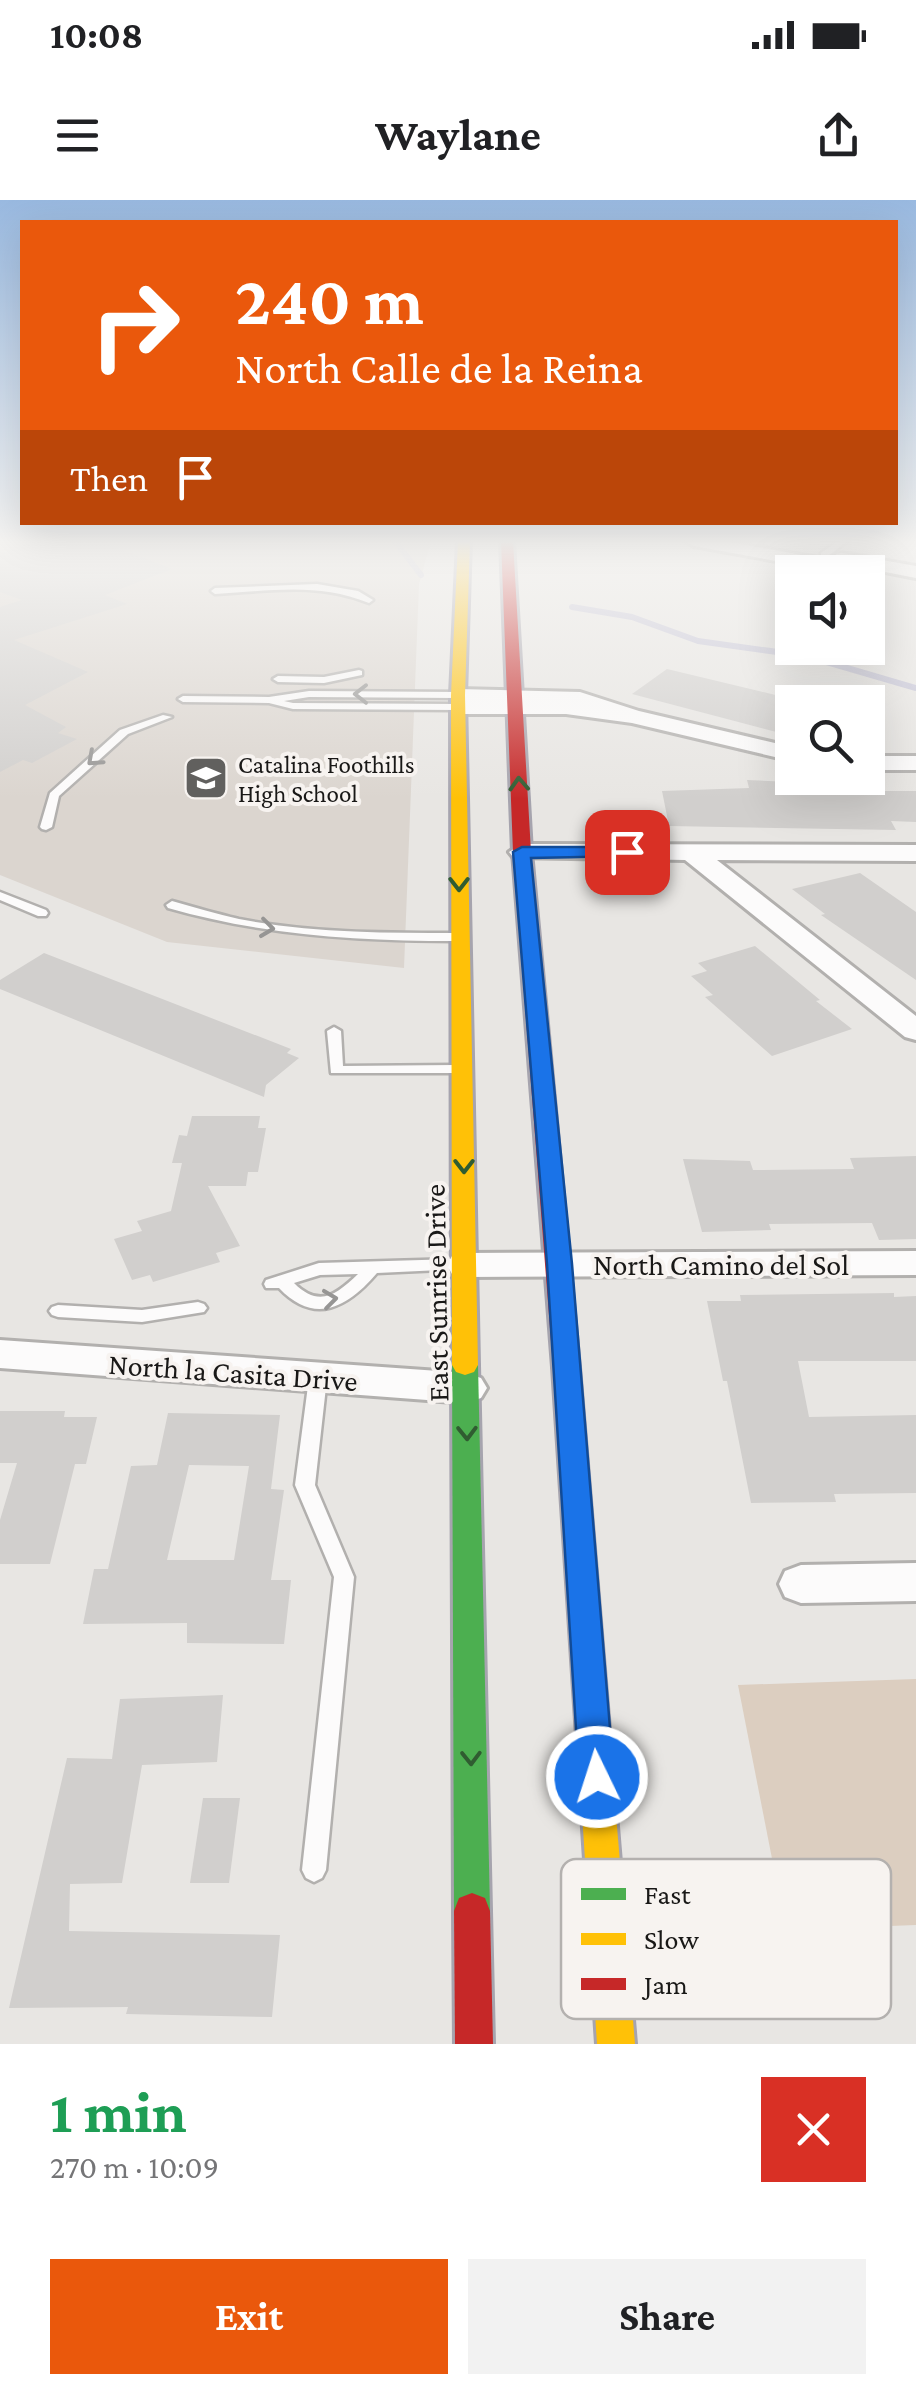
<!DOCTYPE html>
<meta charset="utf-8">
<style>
:root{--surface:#fff;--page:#f2f2f2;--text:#202124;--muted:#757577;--accent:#ea580c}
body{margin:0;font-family:"Crimson Pro",serif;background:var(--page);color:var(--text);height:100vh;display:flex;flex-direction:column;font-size:38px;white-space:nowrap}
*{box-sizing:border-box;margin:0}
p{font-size:32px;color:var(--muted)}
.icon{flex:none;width:55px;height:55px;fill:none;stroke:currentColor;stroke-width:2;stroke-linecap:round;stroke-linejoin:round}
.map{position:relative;height:1844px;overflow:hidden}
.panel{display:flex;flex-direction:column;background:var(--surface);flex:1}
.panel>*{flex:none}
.guide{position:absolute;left:20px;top:20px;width:878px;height:305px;border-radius:0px;box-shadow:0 10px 40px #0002;background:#ea580c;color:#fff;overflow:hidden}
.controls{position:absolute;left:775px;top:355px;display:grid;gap:20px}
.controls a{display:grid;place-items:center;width:110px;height:110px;border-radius:0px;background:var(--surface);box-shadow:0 10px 40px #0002;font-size:50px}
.pin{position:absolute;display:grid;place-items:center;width:85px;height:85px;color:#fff;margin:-42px;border-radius:20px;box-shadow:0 5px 15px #0006}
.me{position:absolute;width:110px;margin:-55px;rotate:356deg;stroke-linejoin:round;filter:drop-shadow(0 0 8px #0008)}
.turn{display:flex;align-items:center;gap:35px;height:210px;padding:0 50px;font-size:45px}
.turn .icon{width:130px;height:130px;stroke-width:2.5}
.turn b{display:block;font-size:70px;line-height:85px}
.then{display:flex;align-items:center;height:95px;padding:0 50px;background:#0003;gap:20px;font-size:38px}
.round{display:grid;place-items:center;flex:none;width:105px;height:105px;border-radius:0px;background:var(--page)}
.summary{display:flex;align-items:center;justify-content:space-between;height:170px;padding:0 50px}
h1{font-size:60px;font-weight:700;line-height:75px;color:#1e9e55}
.primary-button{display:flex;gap:20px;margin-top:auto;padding:20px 50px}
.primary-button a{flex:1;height:115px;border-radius:0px;background:var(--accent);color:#fff;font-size:40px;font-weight:700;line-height:115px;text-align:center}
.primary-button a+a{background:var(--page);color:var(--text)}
.status{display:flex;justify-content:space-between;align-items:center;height:70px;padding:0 50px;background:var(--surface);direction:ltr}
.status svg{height:28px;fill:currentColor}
header{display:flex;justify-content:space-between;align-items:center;height:130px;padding:0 50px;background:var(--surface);font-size:45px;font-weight:700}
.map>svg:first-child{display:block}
</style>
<div class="status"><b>10:08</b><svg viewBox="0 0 49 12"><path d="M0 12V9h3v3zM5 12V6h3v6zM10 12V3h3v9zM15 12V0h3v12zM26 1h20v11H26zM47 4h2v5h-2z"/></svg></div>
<header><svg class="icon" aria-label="menu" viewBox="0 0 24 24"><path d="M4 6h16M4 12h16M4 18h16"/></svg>Waylane<svg class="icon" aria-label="share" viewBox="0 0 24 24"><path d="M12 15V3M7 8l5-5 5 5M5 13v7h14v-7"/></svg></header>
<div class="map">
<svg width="916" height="1844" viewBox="0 0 916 1844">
<rect width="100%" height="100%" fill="#e8e6e3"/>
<polygon fill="#dbd5cf" points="0,341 431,341 419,384 404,768 167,742 0,675"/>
<polygon fill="#dccec0" points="916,1479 916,1725 786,1730 738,1485"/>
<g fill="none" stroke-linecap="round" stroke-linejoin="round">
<g stroke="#c2c1d5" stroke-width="6">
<polyline points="395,341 421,375"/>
<polyline points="572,407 632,417 698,441 806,456 916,488"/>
</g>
</g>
<g fill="#d1cfcd" fill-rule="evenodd">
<polygon points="34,341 100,341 172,369 105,395 127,404 14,440 88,472 25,505 66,527 58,533 77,539 32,563 23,560 0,572 0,407 22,400 0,392 0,354"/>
<polygon points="667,469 792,499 792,536 632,494"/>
<polygon points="747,580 792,582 792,591 916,591 916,622 891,621 896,630 669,626 662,591 749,588"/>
<polygon points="860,673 916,712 916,780 821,715 825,714 792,689"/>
<polygon points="755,746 820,800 816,801 852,829 772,856 705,797 713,795 691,776 707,771 698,763"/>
<polygon points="44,753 291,849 287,853 299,858 266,885 264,897 0,789 0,780"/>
<polygon points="192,916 260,916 258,928 266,928 258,972 248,972 246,986 208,986 240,1046 216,1053 220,1062 153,1082 150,1075 132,1080 114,1039 142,1031 137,1021 171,1011 182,963 172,963 179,935 187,936"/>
<polygon points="916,956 916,1039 879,1040 872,1023 769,1024 771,1030 702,1032 683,959 750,961 753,970 854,969 850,958"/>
<polygon points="894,1093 894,1097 916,1096 916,1161 798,1161 809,1217 916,1215 916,1293 834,1294 836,1302 751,1303 727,1181 723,1181 707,1101 741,1101 740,1095"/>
<polygon points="0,1211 65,1211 64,1217 97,1217 86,1264 75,1264 50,1364 0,1364 0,1320 17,1263 0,1263"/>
<path d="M168,1213l112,2 -9,74 13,1 -13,90h20l-7,64 -97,-1v-20l-104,1 11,-55h14l23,-103 26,-1zM189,1265l60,1 -15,94h-67z"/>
<polygon points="223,1495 217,1562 142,1565 122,1683 70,1684 69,1731 280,1735 272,1817 126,1814 128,1807 9,1808 67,1558 112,1559 120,1499"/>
<polygon points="203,1598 240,1598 229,1683 190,1683"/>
</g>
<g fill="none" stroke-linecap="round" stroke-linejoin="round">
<defs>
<g id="lane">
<polygon points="767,341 775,341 769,346 765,344"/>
<polygon points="838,341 847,341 827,357 821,357 821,353"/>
<path d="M317,384l41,7 15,9 -4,3c-52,-21 -99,-12 -154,-9l-4,-3 4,-3z"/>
<polygon points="359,470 362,471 362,475 324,483 278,482 273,479 278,476 324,477"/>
<polygon points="309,491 458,492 463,495 458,498 309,497 284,501 293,503 458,504 463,507 458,510 293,509 269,503 183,502 178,499 183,496 269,497"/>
<polygon points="163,515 172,517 128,534 59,596 52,627 46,630 42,629 40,627 50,593 120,530"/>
<polygon points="0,692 46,710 48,713 46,716 38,716 0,700"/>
<path d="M172,701c22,6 45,13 67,18 71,14 144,14 216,14l6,4 -6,4c-98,0 -193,-6 -287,-33l-2,-3z"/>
<polygon points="334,827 341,831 343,866 455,865 462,869 455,873 331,873 327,831"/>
<path d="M456,1059l6,2 2,4 -2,4 -85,4c-29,34 -62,53 -98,15h-13l-2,-4 2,-4 53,-17zM358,1074c-22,21 -39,34 -64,9l26,-8z"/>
<polygon points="198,1102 204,1104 207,1108 204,1112 142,1122 58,1117 52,1115 49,1111 52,1107 58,1105 142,1110"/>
<polygon points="318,1171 324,1173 327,1178 315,1285 354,1377 326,1670 322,1678 314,1682 306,1678 302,1670 334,1377 295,1285 309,1178 312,1173"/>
</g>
<g id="street">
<polygon points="685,341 724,341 835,361 836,354 842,353 916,366 916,378 870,369 872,372 868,376 868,372 836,372 694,346"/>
<polygon points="458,489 580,492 639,511 792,547 792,561 632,523 566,514 458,514 447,507 456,501 447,495"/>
<rect x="868" y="556" width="48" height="14"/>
<polygon points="522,644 916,645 916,661 717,660 916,816 916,840 905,837 685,660 513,657 509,652"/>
<polygon points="916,1051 916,1075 465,1077 452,1074 447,1065 452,1056 465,1053"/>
<polygon points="0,1140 467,1173 481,1178 487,1188 481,1198 467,1203 0,1168"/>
<polygon points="916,1363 916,1401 801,1403 785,1397 779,1384 785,1371 801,1365"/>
</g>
<polygon id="fast" points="465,1155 474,1158 478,1165 490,1711 485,1724 472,1729 459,1724 454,1711 452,1165 456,1158"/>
<g id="slow">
<polygon points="458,341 470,341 465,495 478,1165 474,1172 465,1175 456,1172 452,1165 451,495"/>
<polygon points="566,1157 575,1160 579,1167 635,1844 597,1844 553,1167 557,1160"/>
</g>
<g id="jam">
<polygon points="501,341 513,341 531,652 579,1167 575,1174 566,1177 557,1174 553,1167 513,652"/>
<polygon points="472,1693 485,1698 490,1711 493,1844 455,1844 454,1711 459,1698"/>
</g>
</defs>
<use href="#lane" stroke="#b2b0ae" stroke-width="5"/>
<use href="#street" stroke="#b2b0ae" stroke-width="6"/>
<use href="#fast" stroke="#a6a4ae" stroke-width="6"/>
<use href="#slow" stroke="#a6a4ae" stroke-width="6"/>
<use href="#jam" stroke="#a6a4ae" stroke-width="6"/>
<use href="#lane" fill="#fcfbfb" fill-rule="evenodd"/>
<use href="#street" fill="#fcfbfb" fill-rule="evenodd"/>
<use href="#fast" fill="#4caf50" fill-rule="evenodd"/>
<use href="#slow" fill="#ffc107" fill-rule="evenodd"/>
<use href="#jam" fill="#c62828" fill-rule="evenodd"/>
</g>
<defs><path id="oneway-chevron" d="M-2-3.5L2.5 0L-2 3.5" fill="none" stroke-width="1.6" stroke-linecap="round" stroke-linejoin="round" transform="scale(2.5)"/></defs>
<g stroke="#969594">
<use href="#oneway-chevron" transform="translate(361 494) rotate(-180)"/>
<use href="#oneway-chevron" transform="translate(94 559) rotate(138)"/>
<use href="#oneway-chevron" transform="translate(267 728) rotate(7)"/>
<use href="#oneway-chevron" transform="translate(330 1099) rotate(-7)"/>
</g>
<g stroke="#305c31">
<use href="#oneway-chevron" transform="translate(519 584) rotate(-93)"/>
<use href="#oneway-chevron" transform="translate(459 684) rotate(90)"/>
<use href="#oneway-chevron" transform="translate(464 966) rotate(90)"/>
<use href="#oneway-chevron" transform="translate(467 1233) rotate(89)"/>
<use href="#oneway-chevron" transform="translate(471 1558) rotate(89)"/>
</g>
<linearGradient id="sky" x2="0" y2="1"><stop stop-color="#99b9e0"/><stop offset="0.57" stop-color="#f5f4f2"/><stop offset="1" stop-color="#f5f4f2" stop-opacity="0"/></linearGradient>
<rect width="916" height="599" fill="url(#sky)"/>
<polygon fill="#1a73e8" stroke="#114b97" stroke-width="2.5" points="627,647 636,652 633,656 531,658 572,1064 614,1577 609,1588 597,1593 585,1588 579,1577 547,1064 513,652 522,647"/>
<defs>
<symbol id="school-square" viewBox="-11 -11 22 22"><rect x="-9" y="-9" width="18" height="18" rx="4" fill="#61605e" stroke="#f7f3f0"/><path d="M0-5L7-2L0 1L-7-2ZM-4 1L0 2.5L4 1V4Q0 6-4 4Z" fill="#fff"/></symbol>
</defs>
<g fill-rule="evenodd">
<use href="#school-square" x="181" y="553" width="50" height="50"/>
</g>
<g text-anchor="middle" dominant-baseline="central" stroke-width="8" stroke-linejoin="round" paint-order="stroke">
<g font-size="25" fill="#191817" stroke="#f7f3f0" text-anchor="start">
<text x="238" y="564">Catalina Foothills<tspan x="238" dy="29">High School</tspan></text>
</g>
<g font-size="30" fill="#191817" stroke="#f7f3f0">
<text x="721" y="1064">North Camino del Sol</text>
<text transform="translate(436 1093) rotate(-91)">East Sunrise Drive</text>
<text transform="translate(233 1172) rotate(4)">North la Casita Drive</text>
</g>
</g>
<rect x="561" y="1659" width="330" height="160" rx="15" fill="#f7f3f0" stroke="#b4b1af" stroke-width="2.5"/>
<rect x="581" y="1688" width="45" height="12" fill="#4caf50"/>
<rect x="581" y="1733" width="45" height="12" fill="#ffc107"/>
<rect x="581" y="1778" width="45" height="12" fill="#c62828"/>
<g font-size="28" fill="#191817">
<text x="644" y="1704">Fast</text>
<text x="644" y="1749">Slow</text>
<text x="644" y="1794">Jam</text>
</g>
</svg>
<div class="controls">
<a><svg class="icon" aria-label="sound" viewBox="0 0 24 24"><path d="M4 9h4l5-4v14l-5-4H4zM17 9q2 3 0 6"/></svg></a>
<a><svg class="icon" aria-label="search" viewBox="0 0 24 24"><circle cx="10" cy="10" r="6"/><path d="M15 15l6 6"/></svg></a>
</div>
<div class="pin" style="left:627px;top:652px;background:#d93025"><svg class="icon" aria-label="arrive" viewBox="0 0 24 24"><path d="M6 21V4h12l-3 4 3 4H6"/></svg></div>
<svg class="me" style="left:597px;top:1577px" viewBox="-20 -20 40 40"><circle r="17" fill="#1a73e8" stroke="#fff" stroke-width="3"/><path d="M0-11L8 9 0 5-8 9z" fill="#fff"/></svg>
<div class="guide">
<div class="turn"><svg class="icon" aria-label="right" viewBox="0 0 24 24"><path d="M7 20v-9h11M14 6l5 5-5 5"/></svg><div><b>240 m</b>North Calle de la Reina</div></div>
<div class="then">Then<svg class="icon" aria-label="arrive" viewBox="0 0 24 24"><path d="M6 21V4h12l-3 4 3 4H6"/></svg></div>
</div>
</div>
<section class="panel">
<div class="summary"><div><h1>1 min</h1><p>270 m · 10:09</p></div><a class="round" style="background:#d93025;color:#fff"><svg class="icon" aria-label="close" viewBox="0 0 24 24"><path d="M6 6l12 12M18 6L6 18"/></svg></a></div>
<div class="primary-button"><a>Exit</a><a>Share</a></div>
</section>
